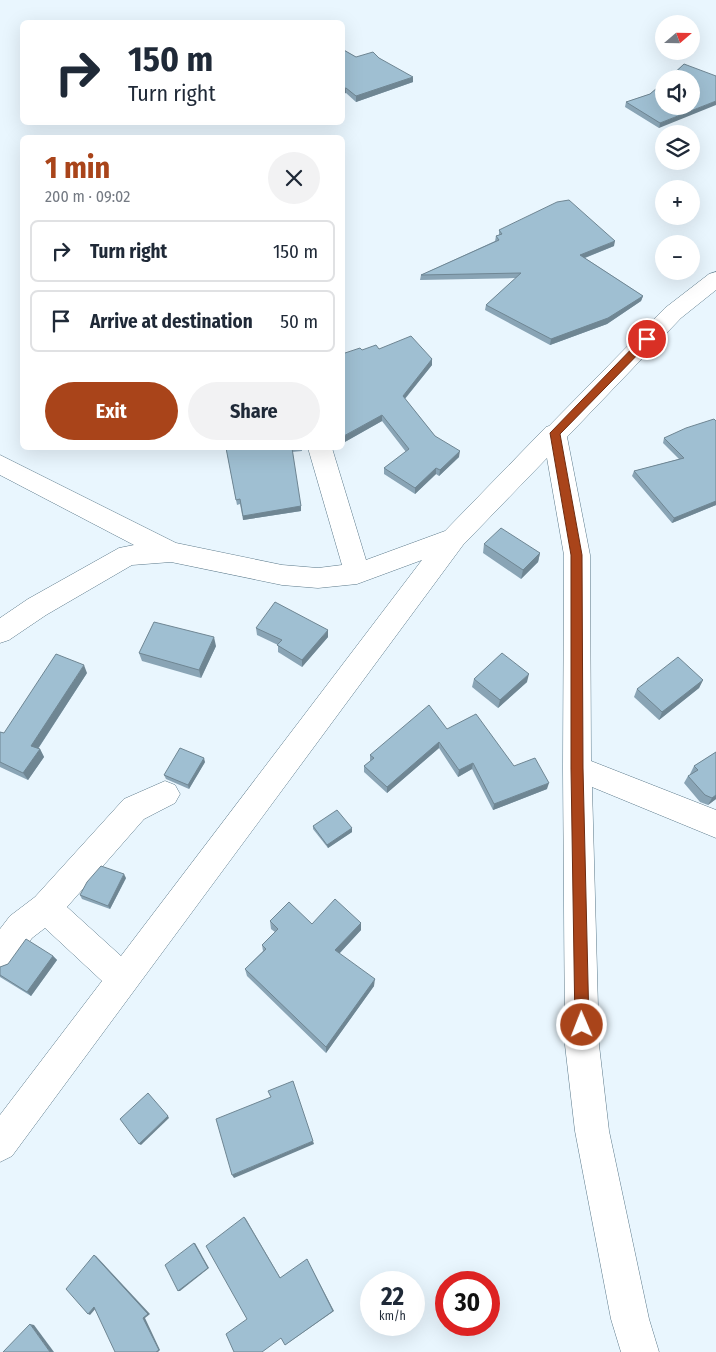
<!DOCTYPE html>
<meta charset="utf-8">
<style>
:root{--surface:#fff;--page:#f2f2f3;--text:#1f2937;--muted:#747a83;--line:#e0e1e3;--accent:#a9441a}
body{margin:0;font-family:"Fira Sans Condensed",sans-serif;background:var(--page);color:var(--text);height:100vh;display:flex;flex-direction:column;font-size:19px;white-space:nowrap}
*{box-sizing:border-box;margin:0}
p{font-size:16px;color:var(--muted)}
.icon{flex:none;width:28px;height:28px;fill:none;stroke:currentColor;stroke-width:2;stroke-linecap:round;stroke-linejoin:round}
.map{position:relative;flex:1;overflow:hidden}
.side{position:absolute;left:20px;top:135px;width:325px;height:315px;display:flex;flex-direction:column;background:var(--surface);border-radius:8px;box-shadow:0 5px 20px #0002}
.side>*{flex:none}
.guide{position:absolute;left:20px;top:20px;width:325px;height:105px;border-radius:8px;box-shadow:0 5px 20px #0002;background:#fff;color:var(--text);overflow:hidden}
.needle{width:32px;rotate:70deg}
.controls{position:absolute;left:655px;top:15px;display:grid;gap:10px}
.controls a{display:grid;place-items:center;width:45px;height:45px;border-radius:50%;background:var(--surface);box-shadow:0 5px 20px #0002;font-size:25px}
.speed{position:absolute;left:360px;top:1271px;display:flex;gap:10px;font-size:25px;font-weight:700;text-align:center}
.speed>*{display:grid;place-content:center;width:65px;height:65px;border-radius:50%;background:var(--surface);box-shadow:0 5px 20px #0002;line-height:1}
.speed small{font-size:12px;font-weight:400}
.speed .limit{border:8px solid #d22;background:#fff;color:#111}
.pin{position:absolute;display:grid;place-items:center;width:42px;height:42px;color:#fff;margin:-21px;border:2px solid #fff;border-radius:50%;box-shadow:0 1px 5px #0007}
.me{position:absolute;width:55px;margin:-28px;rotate:359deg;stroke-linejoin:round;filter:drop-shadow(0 0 4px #0008)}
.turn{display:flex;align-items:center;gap:18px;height:105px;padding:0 25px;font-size:22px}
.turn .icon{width:65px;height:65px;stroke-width:2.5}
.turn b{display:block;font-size:35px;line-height:42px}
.round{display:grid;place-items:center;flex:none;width:52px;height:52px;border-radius:26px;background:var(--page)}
.head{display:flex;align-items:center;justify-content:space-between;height:85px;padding:0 25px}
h1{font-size:30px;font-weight:700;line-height:38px;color:var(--accent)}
.primary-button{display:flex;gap:10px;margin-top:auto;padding:10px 25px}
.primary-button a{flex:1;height:58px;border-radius:30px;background:var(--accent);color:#fff;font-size:20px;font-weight:700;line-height:58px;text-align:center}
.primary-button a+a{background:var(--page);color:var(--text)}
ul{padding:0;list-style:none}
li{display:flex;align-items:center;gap:15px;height:62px;margin:0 10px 8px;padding:0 15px;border:2px solid var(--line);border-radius:8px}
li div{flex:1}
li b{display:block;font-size:19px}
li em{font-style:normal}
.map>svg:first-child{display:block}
</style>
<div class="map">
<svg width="716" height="1352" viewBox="0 0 716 1352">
<rect width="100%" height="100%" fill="#e9f6fe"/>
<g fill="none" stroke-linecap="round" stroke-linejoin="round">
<defs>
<polygon id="minor" points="716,272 716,290 681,318 567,437 590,555 591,761 716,810 716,838 592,787 599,1045 609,1131 649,1319 659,1352 621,1352 611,1319 575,1131 565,1045 563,768 564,555 547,458 463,545 12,1156 0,1162 0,1115 102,981 45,928 32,938 11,967 0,972 0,929 10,916 35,897 124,799 165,781 175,785 180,794 175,803 144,819 67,907 121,956 422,560 357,584 318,588 282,585 171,562 132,565 46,615 9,640 0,643 0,618 28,599 119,548 134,545 0,475 0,455 176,543 282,565 318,568 342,565 308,448 332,448 366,560 445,531 546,427 549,426 665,308 709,274"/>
</defs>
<use href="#minor" stroke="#5b798a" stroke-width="1"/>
<use href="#minor" fill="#fff" fill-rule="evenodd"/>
</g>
<g fill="#89a4b5">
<polygon points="342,49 356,57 379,58 413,82 356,102 346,93 342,94"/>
<polygon points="684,64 659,128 625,107 626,102 650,94"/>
<polygon points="499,230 614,246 585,258 643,296 641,301 607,324 550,345 485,310 486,305 516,278 420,280 421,275 495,241 496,236 499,235"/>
<polygon points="379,349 432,359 432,365 405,399 435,436 459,457 439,476 436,474 415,494 384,474 384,468 406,452 382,421 343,443 362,350"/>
<polygon points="716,421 716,505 672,523 632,476 634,471 679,459 663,443 664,438"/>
<polygon points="226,448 302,448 302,451 292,452 301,511 243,520 240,504 237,505"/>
<polygon points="484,544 540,553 538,562 521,579 483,553"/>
<polygon points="256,628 328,637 302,667 278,652 278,645 257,635"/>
<polygon points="216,646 201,678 142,661 139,653"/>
<polygon points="87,673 38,749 40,749 44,757 28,780 0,767 0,732 4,733"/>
<polygon points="474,679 527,682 498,708 472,687"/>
<polygon points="703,680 699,688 659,720 634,697 637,689"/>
<polygon points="447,729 514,766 547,789 493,810 472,769 458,777 439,748 387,793 364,772 364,766 370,761 370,755"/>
<polygon points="716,752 716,799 708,805 700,802 684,783 688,776 691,775 690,774 694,766"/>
<polygon points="205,762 189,789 166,779 164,775"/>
<polygon points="313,826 352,832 328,848 313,829"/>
<polygon points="126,878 110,909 82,899 80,895"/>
<polygon points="270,921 312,924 361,923 361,930 339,954 374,986 326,1053 247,976 245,969 263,951 262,945 275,932 271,929"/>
<polygon points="53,956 57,960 31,996 0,977 0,967 8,964"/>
</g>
<g fill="#6f8693">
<polygon points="413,77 413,82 356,102 356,96"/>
<polygon points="346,88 346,93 342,94 342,89"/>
<polygon points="716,101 716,105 659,128 660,123"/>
<polygon points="615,241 614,246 579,260 580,255"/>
<polygon points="643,296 641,301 607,324 550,345 551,339"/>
<polygon points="432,359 432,365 402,402 403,396"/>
<polygon points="382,415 382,421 343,443 343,437"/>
<polygon points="460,451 459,457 439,476 440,470"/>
<polygon points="436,468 436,474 415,494 415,488"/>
<polygon points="716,501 716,505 672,523 674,518"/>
<polygon points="301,506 301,511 243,520 243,516"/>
<polygon points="540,553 538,562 521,579 523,570"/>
<polygon points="328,630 328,637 302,667 302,660"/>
<polygon points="214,637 216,646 201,678 199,670"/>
<polygon points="84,665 87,673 35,753 31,746"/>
<polygon points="529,674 527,682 498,708 500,700"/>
<polygon points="703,680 699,688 659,720 662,712"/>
<polygon points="439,742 439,748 387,793 387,787"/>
<polygon points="40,749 44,757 28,780 23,773"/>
<polygon points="204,758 205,762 189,789 188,785"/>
<polygon points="473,763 472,769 458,777 459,770"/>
<polygon points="549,783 547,789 493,810 494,804"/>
<polygon points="716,795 716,799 708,805 712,798"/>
<polygon points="352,828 352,832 328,848 327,845"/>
<polygon points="124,874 126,878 110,909 108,906"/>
<polygon points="361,923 361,930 335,958 335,950"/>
<polygon points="53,956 57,960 31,996 27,992"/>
<polygon points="375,979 374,986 326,1053 326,1047"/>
<polygon points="168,1116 169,1118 141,1145 139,1144"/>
<polygon points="313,1141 314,1144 234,1178 232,1175"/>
<polygon points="244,1217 246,1219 281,1279 280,1278"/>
<polygon points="194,1243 195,1243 209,1268 180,1291 178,1291"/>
<polygon points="94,1255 96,1256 150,1314 145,1318 160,1350 158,1352 156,1352"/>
<polygon points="307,1259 334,1311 285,1345"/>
<polygon points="94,1307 97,1307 90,1315 88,1314"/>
<polygon points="30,1324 34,1325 54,1352 50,1352"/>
</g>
<g fill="#9fbfd2" stroke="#6f8693">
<polygon points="342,49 356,57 373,52 379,58 413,77 356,96 346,88 342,89"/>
<polygon points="684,64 716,76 716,101 660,123 626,102 650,94 664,82 664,106 691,106 691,79 668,79"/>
<polygon points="569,200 615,241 580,255 643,296 608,318 551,339 486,305 521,273 421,275 499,240 496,236 502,234 499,230 557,202"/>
<polygon points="411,336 432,359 403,396 435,436 460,451 440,470 436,468 415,488 384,468 409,449 382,415 342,437 342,354 360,348 362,350 376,345 379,349"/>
<polygon points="714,419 716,421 716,501 674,518 634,471 684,458 664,438 686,428"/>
<polygon points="226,448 292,448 301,506 243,516 240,499 236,500"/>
<polygon points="501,528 540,553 523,570 484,544"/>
<polygon points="275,602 328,630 302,660 277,645 282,640 256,628"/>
<polygon points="154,622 214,637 199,670 139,653"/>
<polygon points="502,653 529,674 500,700 474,679"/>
<polygon points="56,654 84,665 31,746 40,749 23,773 0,762 0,732 4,733"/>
<polygon points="678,657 703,680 662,712 637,689"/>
<polygon points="429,705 447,729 476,714 514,766 535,758 549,783 494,804 473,763 459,770 439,742 387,787 364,766 374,758 370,755"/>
<polygon points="180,748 204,758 188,785 164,775"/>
<polygon points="716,752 716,795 712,798 705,795 688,776 698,770 694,766"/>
<polygon points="337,810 352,828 327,845 313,826"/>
<polygon points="101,866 124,874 108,906 80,895 87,882"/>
<polygon points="335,899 361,923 335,950 375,979 326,1047 245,969 266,949 262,945 278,929 270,921 289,902 312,924"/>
<polygon points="26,939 53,956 27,992 0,975 0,967 8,964"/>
<polygon points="293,1081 313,1141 232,1175 216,1119 271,1097 268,1091"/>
<polygon points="148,1093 168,1116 139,1144 120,1119"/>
<polygon points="244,1217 280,1278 307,1259 333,1311 285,1345 281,1338 262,1352 234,1352 226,1334 247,1319 206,1246"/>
<polygon points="194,1243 208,1268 178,1291 165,1265"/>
<polygon points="94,1255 148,1314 143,1318 159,1350 156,1352 115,1352 94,1307 88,1314 66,1289"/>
<polygon points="30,1324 50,1352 3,1352"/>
</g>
<polygon fill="#a9441a" stroke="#6e2c11" points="647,336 651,339 650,342 560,434 582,555 583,768 589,1025 587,1030 582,1032 577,1030 575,1025 571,768 571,555 550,433 643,337"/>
</svg>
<div class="controls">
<a><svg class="needle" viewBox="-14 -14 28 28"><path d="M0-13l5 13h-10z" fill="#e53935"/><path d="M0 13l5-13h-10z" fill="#747a83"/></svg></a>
<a><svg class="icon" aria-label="sound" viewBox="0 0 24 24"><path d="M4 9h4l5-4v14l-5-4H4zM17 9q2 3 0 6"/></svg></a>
<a><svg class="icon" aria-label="layers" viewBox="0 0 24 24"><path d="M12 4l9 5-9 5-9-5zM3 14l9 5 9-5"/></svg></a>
<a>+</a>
<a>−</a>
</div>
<div class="speed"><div>22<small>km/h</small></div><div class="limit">30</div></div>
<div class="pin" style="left:647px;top:339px;background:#d93025"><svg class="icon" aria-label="arrive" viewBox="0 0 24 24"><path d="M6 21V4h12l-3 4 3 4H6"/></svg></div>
<svg class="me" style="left:582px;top:1025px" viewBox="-20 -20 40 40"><circle r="17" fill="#a9441a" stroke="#fff" stroke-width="3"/><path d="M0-11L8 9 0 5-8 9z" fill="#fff"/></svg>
<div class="guide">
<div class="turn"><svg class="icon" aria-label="right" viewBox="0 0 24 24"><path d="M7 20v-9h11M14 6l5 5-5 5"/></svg><div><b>150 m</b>Turn right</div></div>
</div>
<section class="side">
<div class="head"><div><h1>1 min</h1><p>200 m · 09:02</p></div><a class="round"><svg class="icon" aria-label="close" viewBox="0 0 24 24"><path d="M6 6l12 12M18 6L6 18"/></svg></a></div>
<ul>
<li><svg class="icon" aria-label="right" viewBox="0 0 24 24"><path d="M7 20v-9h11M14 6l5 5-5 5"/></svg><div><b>Turn right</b></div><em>150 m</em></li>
<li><svg class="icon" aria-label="arrive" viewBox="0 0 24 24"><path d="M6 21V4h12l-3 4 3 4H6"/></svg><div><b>Arrive at destination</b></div><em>50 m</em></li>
</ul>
<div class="primary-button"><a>Exit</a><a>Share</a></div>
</section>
</div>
